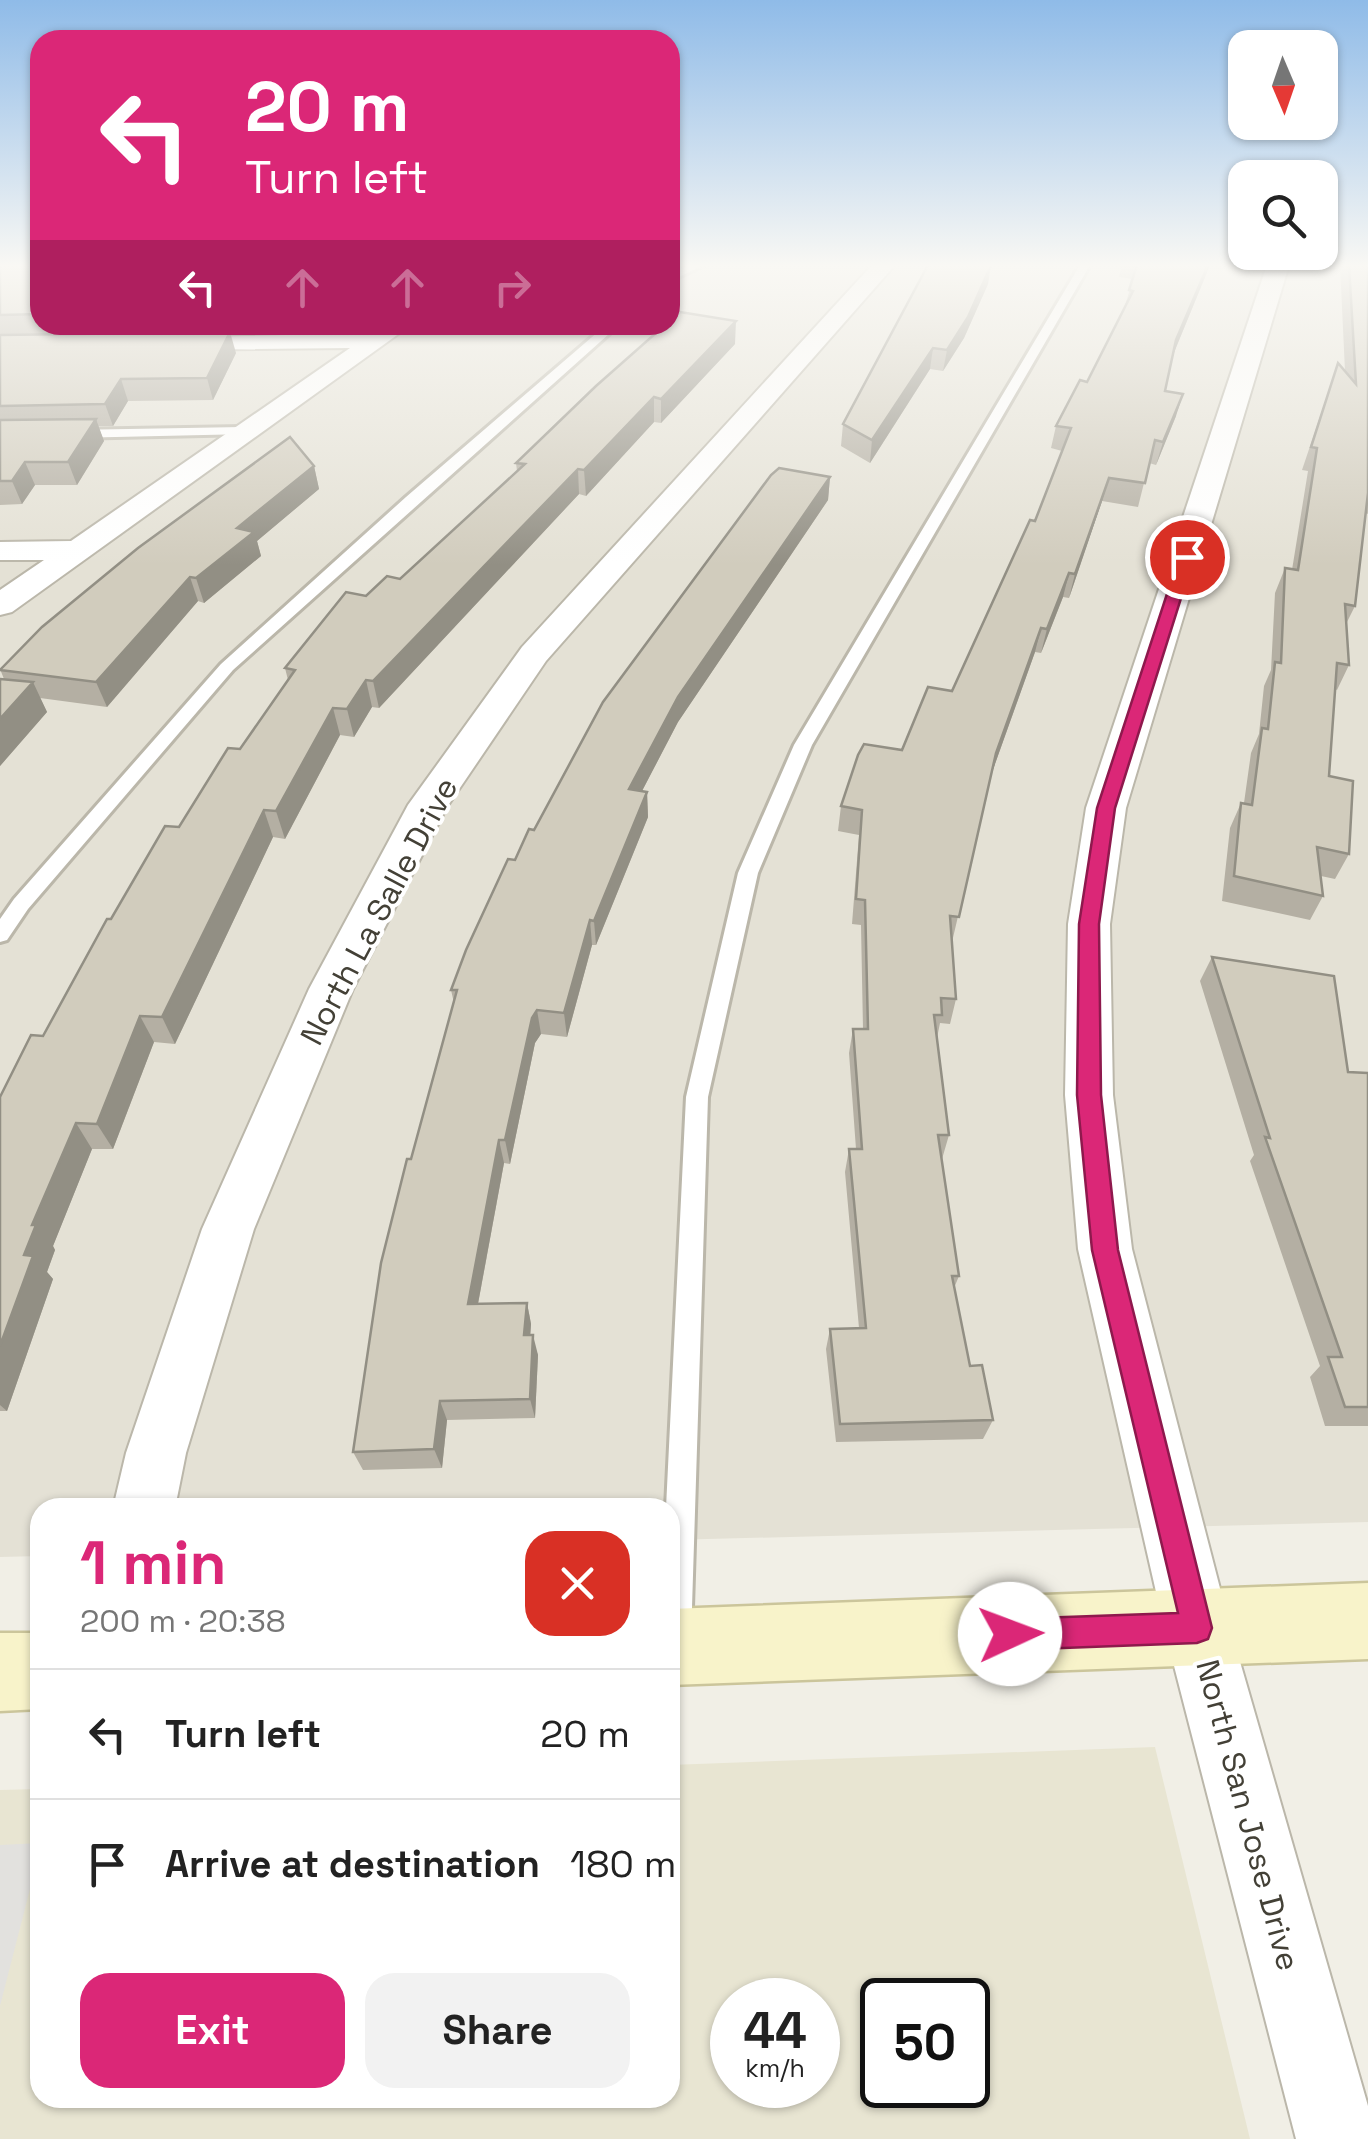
<!DOCTYPE html>
<meta charset="utf-8">
<style>
:root{--surface:#fff;--page:#f2f2f2;--text:#222;--muted:#767676;--line:#e0e0e0;--accent:#db2777}
body{margin:0;font-family:"Space Grotesk",sans-serif;background:var(--page);color:var(--text);height:100vh;display:flex;flex-direction:column;font-size:38px;white-space:nowrap}
*{box-sizing:border-box;margin:0}
p{font-size:32px;color:var(--muted)}
.icon{flex:none;width:55px;height:55px;fill:none;stroke:currentColor;stroke-width:2;stroke-linecap:round;stroke-linejoin:round}
.map{position:relative;flex:1;overflow:hidden}
.side{position:absolute;left:30px;top:1498px;width:650px;height:610px;display:flex;flex-direction:column;background:var(--surface);border-radius:30px;box-shadow:0 2px 8px #0004}
.side>*{flex:none}
.top-card{position:absolute;left:30px;top:30px;width:650px;height:305px;border-radius:30px;box-shadow:0 2px 8px #0004;background:#db2777;color:#fff;overflow:hidden}
.needle{width:65px;rotate:178deg}
.buttons{position:absolute;left:1228px;top:30px;display:grid;gap:20px}
.buttons a{display:grid;place-items:center;width:110px;height:110px;border-radius:20px;background:var(--surface);box-shadow:0 2px 8px #0004;font-size:50px}
.speed{position:absolute;left:710px;top:1978px;display:flex;gap:20px;font-size:50px;font-weight:700;text-align:center}
.speed>*{display:grid;place-content:center;width:130px;height:130px;border-radius:50%;background:var(--surface);box-shadow:0 2px 8px #0004;line-height:1}
.speed small{font-size:25px;font-weight:400}
.speed .limit{border:5px solid #111;border-radius:15px;background:#fff;color:#111}
.pin{position:absolute;display:grid;place-items:center;width:85px;height:85px;color:#fff;margin:-42px;border:5px solid #fff;border-radius:50%;box-shadow:0 2px 10px #0007}
.me{position:absolute;width:110px;margin:-55px;rotate:88deg;stroke-linejoin:round;filter:drop-shadow(0 0 8px #0008)}
.turn{display:flex;align-items:center;gap:35px;height:210px;padding:0 50px;font-size:45px}
.turn .icon{width:130px;height:130px;stroke-width:2.5}
.turn b{display:block;font-size:70px;line-height:85px}
.lanes{display:flex;align-items:center;height:95px;padding:0 50px;background:#0003;justify-content:center;gap:50px;direction:ltr}
.lanes .off{opacity:.35}
.round{display:grid;place-items:center;flex:none;width:105px;height:105px;border-radius:30px;background:var(--page)}
.summary{display:flex;align-items:center;justify-content:space-between;height:170px;padding:0 50px}
h1{font-size:60px;font-weight:600;line-height:75px;color:var(--accent)}
.cta{display:flex;gap:20px;margin-top:auto;padding:20px 50px}
.cta a{flex:1;height:115px;border-radius:30px;background:var(--accent);color:#fff;font-size:40px;font-weight:600;line-height:115px;text-align:center}
.cta a+a{background:var(--page);color:var(--text)}
ul{padding:0;list-style:none}
li{display:flex;align-items:center;gap:30px;height:130px;padding:0 50px;border-top:2px solid var(--line)}
li div{flex:1}
li b{display:block;font-size:38px}
li em{font-style:normal}
.map>svg:first-child{display:block}
</style>
<div class="map">
<svg width="1368" height="2139" viewBox="0 0 1368 2139">
<rect width="100%" height="100%" fill="#f1efe6"/>
<polygon fill="#e4e1d5" points="0,265 40,325 670,325 670,265 1368,265 1368,1522 670,1540 670,1508 40,1508 40,1556 0,1557"/>
<path fill="#e8e5d2" fill-rule="evenodd" d="M1155,1747l95,392h-1250v-349l40,-1v309h630v-333zM732,2000h86v85h-86zM882,2000h86v85h-86z"/>
<polygon fill="#e2e1de" points="40,1843 40,1850 0,2006 0,1845"/>
<g fill="none" stroke-linecap="round" stroke-linejoin="round">
<defs>
<g id="service">
<polygon points="690,265 704,265 670,281 670,274"/>
<polygon points="1080,265 1090,265 812,745 758,873 708,1097 691,1639 686,1650 675,1655 670,1652 670,1508 666,1508 686,1097 738,873 794,745"/>
<polygon points="606,325 619,325 233,670 28,909 7,940 0,942 0,919 14,899 221,664 406,497"/>
<polygon points="243,427 248,428 248,434 71,438 64,434 71,430"/>
</g>
<g id="minor">
<polygon points="872,265 895,265 546,661 447,807 353,989 254,1229 186,1453 175,1508 113,1508 126,1453 202,1229 309,989 408,805 522,647"/>
<polygon points="1267,265 1289,265 1126,808 1110,924 1113,1095 1132,1249 1230,1627 1368,2106 1368,2139 1296,2139 1164,1627 1078,1249 1065,1095 1068,924 1086,808"/>
<polygon points="383,325 411,325 12,612 0,615 0,590 44,560 0,560 0,542 71,541 350,348 168,350 159,348 156,343 159,338 372,333"/>
</g>
<g id="secondary">
<polygon points="1368,1583 1368,1659 670,1685 670,1609"/>
<polygon points="0,1633 40,1633 40,1709 0,1711"/>
</g>
</defs>
<use href="#service" stroke="#bbb7aa" stroke-width="6"/>
<use href="#minor" stroke="#bbb7aa" stroke-width="4"/>
<use href="#secondary" stroke="#cbc59b" stroke-width="5"/>
<use href="#service" fill="#fff" fill-rule="evenodd"/>
<use href="#minor" fill="#fff" fill-rule="evenodd"/>
<use href="#secondary" fill="#f8f3ca" fill-rule="evenodd"/>
</g>
<g fill="#b4afa3">
<polygon points="0,265 40,265 40,325 249,325 246,331 144,333 236,353 213,400 128,401 113,426 98,426 104,441 77,485 35,485 22,504 0,505"/>
<polygon points="1122,265 1210,265 1173,355 1165,391 1176,416 1156,465 1149,463 1138,507 1102,501 1069,598 1063,597 1041,653 1035,652 991,775 952,942 956,999 950,1024 940,1023 937,1038 949,1135 942,1159 959,1276 954,1288 970,1366 993,1420 983,1439 836,1442 826,1349 830,1329 859,1328 845,1172 849,1149 856,1149 849,1053 853,1029 863,1029 861,925 852,924 859,835 838,831 841,806 902,750 952,691 1035,521 1062,451 1051,448 1056,426 1087,382 1124,309 1133,279 1119,277"/>
<polygon points="1340,265 1368,265 1368,514 1366,513 1355,606 1346,624 1349,665 1337,690 1335,689 1329,776 1349,854 1335,879 1321,876 1323,896 1310,920 1222,901 1230,828 1241,803 1244,803 1251,753 1259,734 1264,686 1271,670 1275,593 1285,568 1292,570 1308,471 1302,470 1338,363 1345,371"/>
<polygon points="988,284 964,338 943,371 930,369 870,463 841,446 843,424"/>
<polygon points="735,344 661,423 654,422 586,496 579,494 379,708 372,707 354,737 340,735 285,839 273,837 175,1044 154,1042 113,1149 92,1149 53,1246 55,1250 47,1272 53,1279 7,1411 0,1411 0,1097 43,1036 111,919 179,827 240,749 288,680 285,668 366,596 400,579 517,471 516,463"/>
<polygon points="314,466 319,489 257,541 261,556 204,603 198,601 107,707 40,698 47,712 0,766 0,679 4,679 0,669"/>
<polygon points="830,477 828,500 678,722 642,791 647,792 648,817 596,945 592,945 567,1037 541,1034 535,1043 510,1164 504,1163 478,1304 527,1303 531,1324 530,1335 538,1355 535,1418 447,1420 442,1468 363,1470 353,1452 411,1159 454,1003 451,990 515,860 534,830"/>
<polygon points="1212,957 1348,1072 1368,1073 1368,1426 1325,1426 1310,1377 1320,1366 1250,1161 1254,1155 1200,981"/>
</g>
<g fill="#928f84">
<polygon points="991,265 988,284 964,338 943,371 947,350"/>
<polygon points="1208,265 1210,265 1170,362 1176,340"/>
<polygon points="736,321 735,344 661,423 661,399"/>
<polygon points="230,332 236,353 213,400 207,378"/>
<polygon points="933,348 930,369 870,463 872,440"/>
<polygon points="121,379 128,401 113,426 105,404"/>
<polygon points="1183,394 1176,416 1156,465 1163,442"/>
<polygon points="654,397 654,422 586,496 584,470"/>
<polygon points="96,419 104,441 77,485 68,462"/>
<polygon points="25,462 35,485 22,504 12,481"/>
<polygon points="314,466 319,489 257,541 261,556 204,603 196,578 237,528"/>
<polygon points="578,469 579,494 379,708 373,681"/>
<polygon points="830,477 828,500 678,722 630,814 629,789 678,697"/>
<polygon points="1109,478 1102,501 1069,598 1075,574"/>
<polygon points="1069,573 1063,597 1041,653 1047,629"/>
<polygon points="190,577 198,601 107,707 96,682"/>
<polygon points="1041,628 1035,652 990,778 996,753"/>
<polygon points="366,680 372,707 354,737 347,709"/>
<polygon points="33,682 47,712 0,766 0,719"/>
<polygon points="333,708 340,735 285,839 276,811"/>
<polygon points="647,792 648,817 596,945 594,921"/>
<polygon points="264,810 273,837 175,1044 162,1017"/>
<polygon points="590,920 592,945 567,1037 564,1013"/>
<polygon points="537,1010 541,1034 535,1043 510,1164 505,1140 532,1018"/>
<polygon points="140,1016 154,1042 113,1149 97,1124"/>
<polygon points="76,1123 92,1149 53,1246 55,1250 47,1272 53,1279 7,1411 0,1405 0,1346 32,1225"/>
<polygon points="499,1140 504,1163 474,1325 468,1304"/>
<polygon points="527,1303 531,1324 529,1356 524,1335"/>
<polygon points="533,1335 538,1355 535,1418 530,1399"/>
<polygon points="440,1401 447,1420 442,1468 434,1449"/>
</g>
<g fill="#d1ccbd" stroke="#928f84" stroke-width="2.5">
<polygon points="0,265 40,265 40,314 0,315"/>
<polygon points="928,265 991,265 968,317 947,350 933,348 872,440 843,424"/>
<polygon points="1137,265 1208,265 1176,340 1165,391 1183,394 1163,442 1155,440 1145,483 1109,478 1075,574 1069,573 1047,629 1041,628 996,753 959,917 950,916 956,999 941,998 942,1015 934,1015 949,1135 938,1135 959,1276 952,1276 970,1366 982,1365 993,1420 840,1424 830,1329 866,1328 849,1149 862,1149 853,1029 868,1029 865,900 856,899 862,810 841,806 858,755 864,744 902,750 928,687 952,691 1030,520 1035,521 1071,428 1056,426 1080,380 1087,382 1133,291 1129,290"/>
<polygon points="1349,265 1368,265 1368,493 1355,606 1345,604 1349,665 1337,663 1329,776 1353,781 1349,854 1317,847 1323,896 1234,876 1241,803 1252,805 1262,728 1268,729 1275,662 1281,663 1285,568 1298,570 1317,448 1311,447 1338,363 1356,384"/>
<polygon points="680,312 736,321 661,399 654,397 584,470 578,469 373,681 366,680 347,709 333,708 276,811 264,810 162,1017 140,1016 97,1124 76,1123 32,1225 36,1225 24,1255 33,1256 0,1346 0,1097 31,1035 43,1036 107,919 111,919 165,826 179,827 228,748 240,749 295,670 285,668 346,592 366,596 387,576 400,579 525,464 516,463 596,386 665,325 670,325 670,321"/>
<polygon points="230,332 207,378 121,379 105,404 0,406 0,335"/>
<polygon points="96,419 68,462 25,462 12,481 0,481 0,420"/>
<polygon points="290,437 314,466 237,528 254,532 196,578 190,577 96,682 0,670 42,627 138,548"/>
<polygon points="779,468 830,477 678,697 629,789 647,792 594,921 590,920 564,1013 537,1010 532,1018 505,1140 499,1140 468,1304 527,1303 524,1335 533,1335 530,1399 440,1401 434,1449 353,1452 381,1263 407,1159 411,1159 457,990 451,990 466,950 508,859 515,860 529,829 534,830 603,702 771,475"/>
<polygon points="0,679 33,682 0,719"/>
<polygon points="1212,957 1334,976 1348,1072 1368,1073 1368,1407 1345,1407 1328,1357 1342,1357 1265,1137 1270,1138"/>
</g>
<linearGradient id="sky" x2="0" y2="1"><stop stop-color="#8fbbe8"/><stop offset="0.47" stop-color="#f9f8f4"/><stop offset="1" stop-color="#f9f8f4" stop-opacity="0"/></linearGradient>
<rect width="1368" height="565" fill="url(#sky)"/>
<polygon fill="#db2777" stroke="#8e194d" stroke-width="2.5" points="1187,552 1194,557 1115,808 1099,924 1101,1095 1118,1250 1212,1628 1208,1639 1197,1643 1010,1650 999,1646 995,1634 999,1623 1010,1619 1178,1613 1092,1250 1077,1095 1079,924 1097,808 1179,557"/>
<g text-anchor="middle" dominant-baseline="central" stroke-width="8" stroke-linejoin="round" paint-order="stroke">
<g font-size="32" fill="#434036" stroke="#fff">
<text transform="translate(379 911) rotate(-62)">North La Salle Drive</text>
<text transform="translate(1248 1815) rotate(75)">North San Jose Drive</text>
</g>
</g>
</svg>
<div class="buttons">
<a><svg class="needle" viewBox="-14 -14 28 28"><path d="M0-13l5 13h-10z" fill="#e53935"/><path d="M0 13l5-13h-10z" fill="#767676"/></svg></a>
<a><svg class="icon" aria-label="search" viewBox="0 0 24 24"><circle cx="10" cy="10" r="6"/><path d="M15 15l6 6"/></svg></a>
</div>
<div class="speed"><div>44<small>km/h</small></div><div class="limit">50</div></div>
<div class="pin" style="left:1187px;top:557px;background:#d93025"><svg class="icon" aria-label="arrive" viewBox="0 0 24 24"><path d="M6 21V4h12l-3 4 3 4H6"/></svg></div>
<svg class="me" style="left:1010px;top:1634px" viewBox="-20 -20 40 40"><circle r="19" fill="#fff"/><path d="M0-13L10 11 0 6-10 11z" fill="#db2777"/></svg>
<div class="top-card">
<div class="turn"><svg class="icon" aria-label="left" viewBox="0 0 24 24"><path d="M17 20v-9H6M10 6l-5 5 5 5"/></svg><div><b>20 m</b>Turn left</div></div>
<div class="lanes"><svg class="icon" aria-label="left" viewBox="0 0 24 24"><path d="M17 20v-9H6M10 6l-5 5 5 5"/></svg><svg class="icon off" aria-label="ahead" viewBox="0 0 24 24"><path d="M12 20V5M6 11l6-6 6 6"/></svg><svg class="icon off" aria-label="ahead" viewBox="0 0 24 24"><path d="M12 20V5M6 11l6-6 6 6"/></svg><svg class="icon off" aria-label="right" viewBox="0 0 24 24"><path d="M7 20v-9h11M14 6l5 5-5 5"/></svg></div>
</div>
<section class="side">
<div class="summary"><div><h1>1 min</h1><p>200 m · 20:38</p></div><a class="round" style="background:#d93025;color:#fff"><svg class="icon" aria-label="close" viewBox="0 0 24 24"><path d="M6 6l12 12M18 6L6 18"/></svg></a></div>
<ul>
<li><svg class="icon" aria-label="left" viewBox="0 0 24 24"><path d="M17 20v-9H6M10 6l-5 5 5 5"/></svg><div><b>Turn left</b></div><em>20 m</em></li>
<li><svg class="icon" aria-label="arrive" viewBox="0 0 24 24"><path d="M6 21V4h12l-3 4 3 4H6"/></svg><div><b>Arrive at destination</b></div><em>180 m</em></li>
</ul>
<div class="cta"><a>Exit</a><a>Share</a></div>
</section>
</div>
